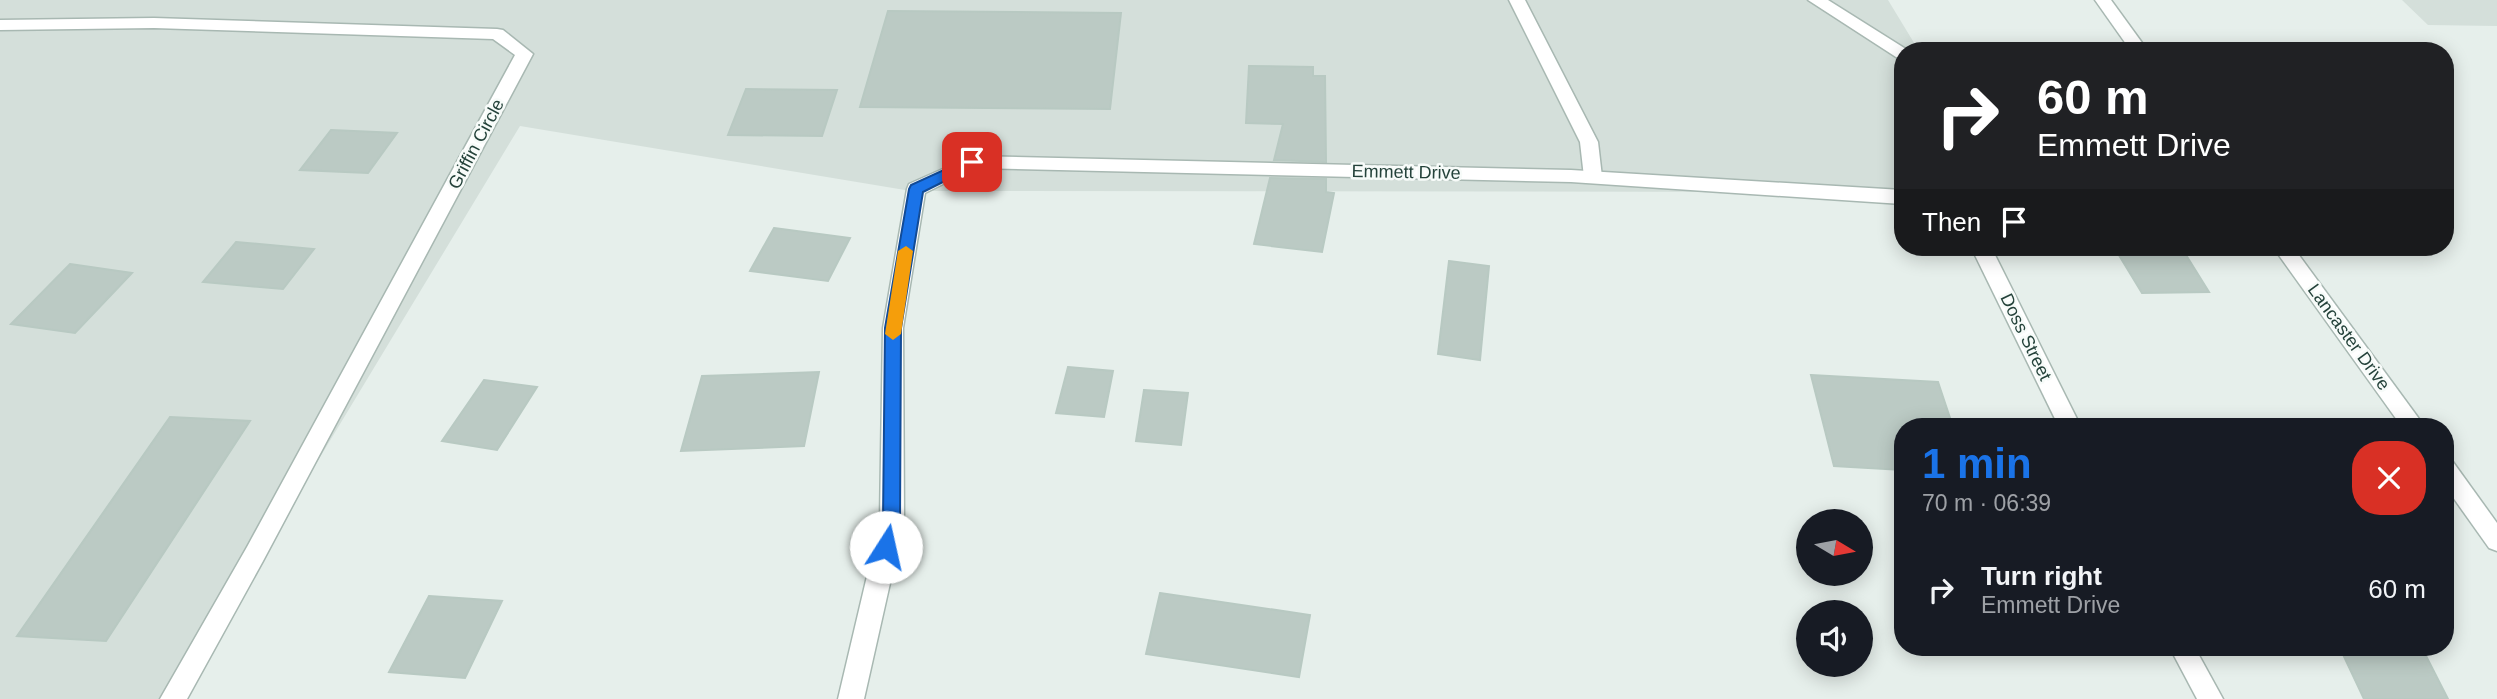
<!DOCTYPE html>
<meta charset="utf-8">
<style>
:root{--surface:#171b24;--page:#242831;--text:#f1f3f6;--muted:#9ea1a6;--accent:#1a73e8}
body{margin:0;font-family:Arial,sans-serif;background:var(--page);color:var(--text);height:100vh;display:flex;flex-direction:column;font-size:26px;white-space:nowrap}
*{box-sizing:border-box;margin:0}
p{font-size:23px;color:var(--muted)}
.icon{flex:none;width:38px;height:38px;fill:none;stroke:currentColor;stroke-width:2;stroke-linecap:round;stroke-linejoin:round}
.map{position:relative;flex:1;overflow:hidden}
.sheet{position:absolute;left:1894px;top:418px;width:560px;height:238px;display:flex;flex-direction:column;background:var(--surface);border-radius:28px;box-shadow:0 4px 18px #0003}
.sheet>*{flex:none}
.top-card{position:absolute;left:1894px;top:42px;width:560px;height:214px;border-radius:28px;box-shadow:0 4px 18px #0003;background:#202124;color:#fff;overflow:hidden}
.needle{width:46px;rotate:100deg}
.buttons{position:absolute;left:1796px;top:509px;display:grid;gap:14px}
.buttons a{display:grid;place-items:center;width:77px;height:77px;border-radius:50%;background:var(--surface);box-shadow:0 4px 18px #0003;font-size:35px}
.pin{position:absolute;display:grid;place-items:center;width:60px;height:60px;color:#fff;margin:-30px;border-radius:14px;box-shadow:0 4px 10px #0006}
.me{position:absolute;width:77px;margin:-38px;rotate:10deg;stroke-linejoin:round;filter:drop-shadow(0 0 5px #0008)}
.turn{display:flex;align-items:center;gap:24px;height:147px;padding:0 28px;font-size:32px}
.turn .icon{width:91px;height:91px;stroke-width:2.5}
.turn b{display:block;font-size:49px;line-height:60px}
.then{display:flex;align-items:center;height:66px;padding:0 28px;background:#0003;gap:14px;font-size:26px}
.round{display:grid;place-items:center;flex:none;width:74px;height:74px;border-radius:28px;background:var(--page)}
.summary{display:flex;align-items:center;justify-content:space-between;height:119px;padding:0 28px}
h1{font-size:42px;font-weight:700;line-height:52px;color:var(--accent)}
ul{padding:0;list-style:none}
li{display:flex;align-items:center;gap:21px;height:105px;padding:0 28px}
li div{flex:1}
li b{display:block;font-size:26px}
li em{font-style:normal}
.map>svg:first-child{display:block}
</style>
<div class="map">
<svg width="2497" height="699" viewBox="0 0 2497 699">
<rect width="100%" height="100%" fill="#e6efeb"/>
<g fill="#d4dfda">
<polygon points="0,0 1888,0 1919,51 1902,51 1902,192 911,191 520,126 174,699 0,699"/>
<polygon points="2402,0 2497,0 2497,26 2428,25"/>
</g>
<g fill="#bbcac4" stroke="#b8c9c2" stroke-width="2">
<polygon points="888,11 1121,13 1110,109 860,107"/>
<polygon points="1249,66 1313,67 1313,76 1325,76 1326,162 1274,160 1283,124 1246,123"/>
<polygon points="746,89 837,90 822,136 728,135"/>
<polygon points="331,130 397,133 368,173 300,170"/>
<polygon points="1270,178 1326,179 1326,192 1334,193 1322,252 1254,244"/>
<polygon points="774,228 850,238 828,281 750,271"/>
<polygon points="236,242 314,249 283,289 203,282"/>
<polygon points="2114,247 2181,247 2209,292 2142,293"/>
<polygon points="1449,261 1489,266 1480,360 1438,354"/>
<polygon points="70,264 132,273 75,333 11,324"/>
<polygon points="1068,367 1113,371 1104,417 1056,413"/>
<polygon points="819,372 804,446 681,451 702,376"/>
<polygon points="1811,375 1938,382 1953,427 1902,427 1902,470 1834,466"/>
<polygon points="484,380 537,387 497,450 442,441"/>
<polygon points="1144,390 1188,393 1181,445 1136,441"/>
<polygon points="170,417 250,421 106,641 17,636"/>
<polygon points="1160,593 1310,615 1299,677 1146,654"/>
<polygon points="429,596 502,601 465,678 389,672"/>
<polygon points="2340,648 2424,652 2448,699 2364,699"/>
</g>
<g fill="none" stroke-linecap="round" stroke-linejoin="round">
<defs>
<polygon id="service" points="1509,0 1525,0 1598,142 1602,177 1600,182 1586,182 1584,177 1580,142"/>
<g id="minor">
<polygon points="1808,0 1828,0 1909,51 1902,51 1902,58 1896,57"/>
<polygon points="2095,0 2111,0 2148,51 2131,51"/>
<polygon points="154,18 497,29 503,30 533,54 263,561 187,699 160,699 247,547 515,55 493,39 154,28 0,30 0,20"/>
<polygon points="972,156 1571,170 1902,190 1902,204 1571,182 975,168 925,193 903,328 904,521 864,699 838,699 880,521 883,328 907,189 909,184"/>
<polygon points="1971,247 1991,247 2081,427 2059,427"/>
<polygon points="2273,247 2293,247 2425,427 2402,427"/>
<polygon points="2445,460 2453,462 2497,523 2497,551 2489,548 2445,486"/>
<polygon points="2170,648 2195,648 2223,699 2197,699"/>
</g>
</defs>
<use href="#service" stroke="#a8b8b2" stroke-width="3"/>
<use href="#minor" stroke="#a8b8b2" stroke-width="3"/>
<use href="#service" fill="#fff" fill-rule="evenodd"/>
<use href="#minor" fill="#fff" fill-rule="evenodd"/>
</g>
<polygon fill="#1a73e8" stroke="#114b97" stroke-width="2" points="972,157 977,159 977,165 923,192 901,328 900,521 892,552 886,554 880,552 877,547 883,521 885,328 909,189 911,185"/>
<polygon fill="#f59e0b" points="906,246 913,251 901,334 893,340 885,334 898,251"/>
<g text-anchor="middle" dominant-baseline="central" stroke-width="5" stroke-linejoin="round" paint-order="stroke">
<g font-size="18" fill="#24423a" stroke="#f7fbf9">
<text transform="translate(476 144) rotate(-62)">Griffin Circle</text>
<text transform="translate(1406 172) rotate(1)">Emmett Drive</text>
<text transform="translate(2026 337) rotate(64)">Doss Street</text>
<text transform="translate(2349 337) rotate(54)">Lancaster Drive</text>
</g>
</g>
</svg>
<div class="buttons">
<a><svg class="needle" viewBox="-14 -14 28 28"><path d="M0-13l5 13h-10z" fill="#e53935"/><path d="M0 13l5-13h-10z" fill="#9ea1a6"/></svg></a>
<a><svg class="icon" aria-label="sound" viewBox="0 0 24 24"><path d="M4 9h4l5-4v14l-5-4H4zM17 9q2 3 0 6"/></svg></a>
</div>
<div class="pin" style="left:972px;top:162px;background:#d93025"><svg class="icon" aria-label="arrive" viewBox="0 0 24 24"><path d="M6 21V4h12l-3 4 3 4H6"/></svg></div>
<svg class="me" style="left:886px;top:547px" viewBox="-20 -20 40 40"><circle r="19" fill="#fff"/><path d="M0-13L10 11 0 6-10 11z" fill="#1a73e8"/></svg>
<div class="top-card">
<div class="turn"><svg class="icon" aria-label="right" viewBox="0 0 24 24"><path d="M7 20v-9h11M14 6l5 5-5 5"/></svg><div><b>60 m</b>Emmett Drive</div></div>
<div class="then">Then<svg class="icon" aria-label="arrive" viewBox="0 0 24 24"><path d="M6 21V4h12l-3 4 3 4H6"/></svg></div>
</div>
<section class="sheet">
<div class="summary"><div><h1>1 min</h1><p>70 m · 06:39</p></div><a class="round" style="background:#d93025;color:#fff"><svg class="icon" aria-label="close" viewBox="0 0 24 24"><path d="M6 6l12 12M18 6L6 18"/></svg></a></div>
<ul>
<li><svg class="icon" aria-label="right" viewBox="0 0 24 24"><path d="M7 20v-9h11M14 6l5 5-5 5"/></svg><div><b>Turn right</b><p>Emmett Drive</p></div><em>60 m</em></li>
</ul>
</section>
</div>
